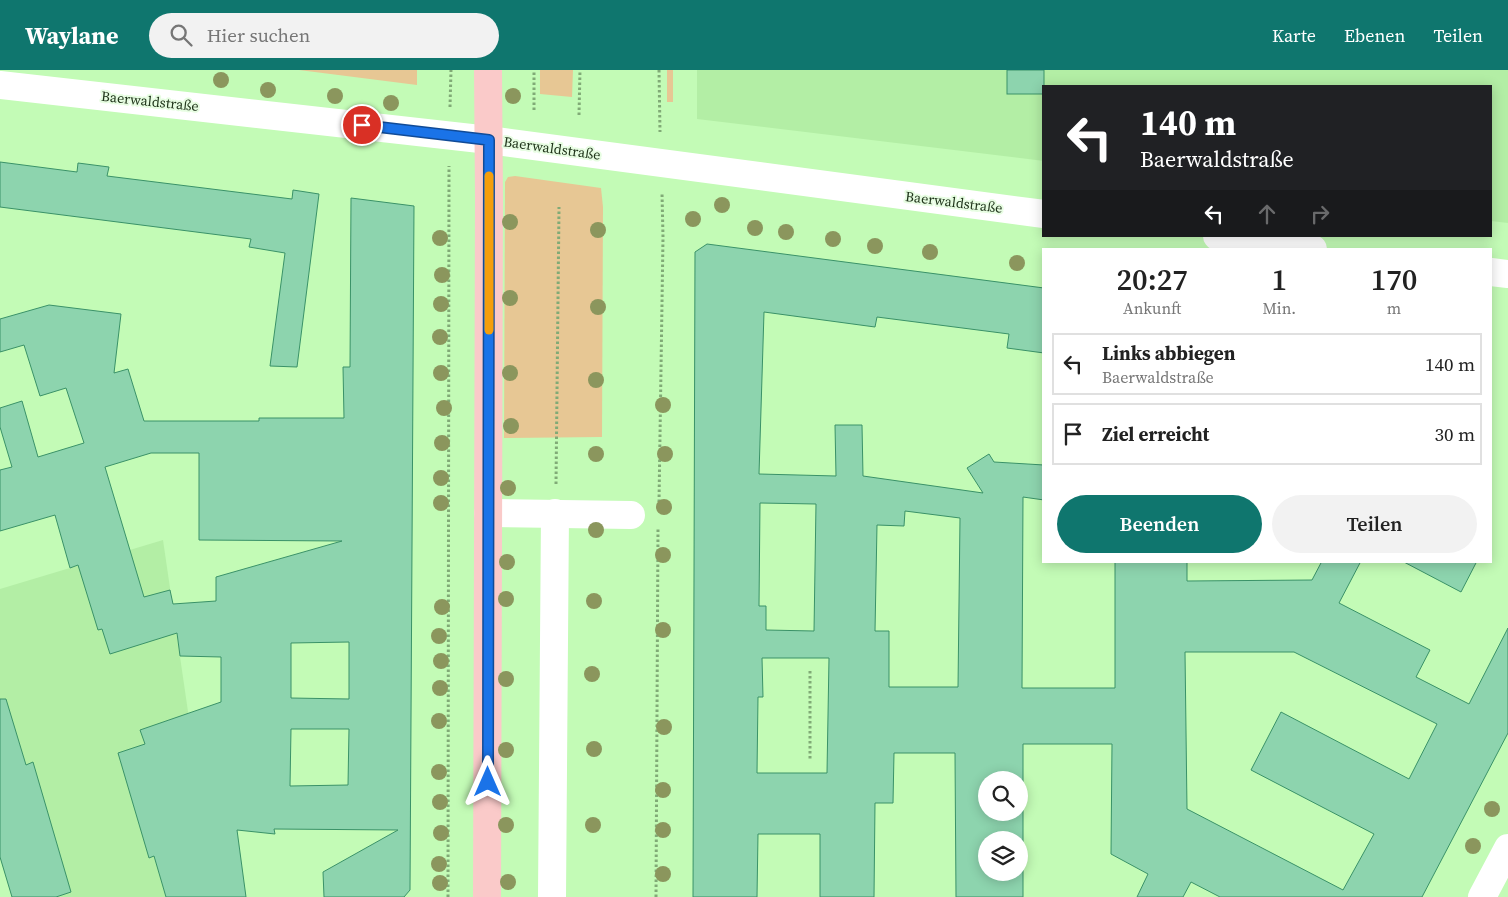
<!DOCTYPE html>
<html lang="de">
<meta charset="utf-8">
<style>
:root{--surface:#fff;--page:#f2f2f2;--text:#222;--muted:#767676;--line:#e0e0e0;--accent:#0f766e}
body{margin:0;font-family:"Source Serif 4",serif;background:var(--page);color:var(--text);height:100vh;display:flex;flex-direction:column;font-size:19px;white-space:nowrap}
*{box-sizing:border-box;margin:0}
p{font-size:16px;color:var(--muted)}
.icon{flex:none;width:28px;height:28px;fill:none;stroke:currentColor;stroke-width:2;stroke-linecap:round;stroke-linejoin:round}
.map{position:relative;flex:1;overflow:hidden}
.panel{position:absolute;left:1042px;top:178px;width:450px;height:315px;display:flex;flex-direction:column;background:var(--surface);border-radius:0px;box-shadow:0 2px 12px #0003}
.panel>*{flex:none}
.banner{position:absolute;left:1042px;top:15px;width:450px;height:152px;border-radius:0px;box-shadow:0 2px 12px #0003;background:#202124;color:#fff;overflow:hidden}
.buttons{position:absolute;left:978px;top:701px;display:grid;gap:10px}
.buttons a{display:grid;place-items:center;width:50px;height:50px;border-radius:50%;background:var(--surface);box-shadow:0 2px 12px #0003;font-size:25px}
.pin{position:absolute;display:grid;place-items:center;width:42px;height:42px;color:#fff;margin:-21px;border:2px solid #fff;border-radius:50%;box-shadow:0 1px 5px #0007}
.me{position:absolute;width:55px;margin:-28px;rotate:0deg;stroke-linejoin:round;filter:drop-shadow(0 0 4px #0008)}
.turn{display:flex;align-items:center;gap:18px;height:105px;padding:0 15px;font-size:22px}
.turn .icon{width:65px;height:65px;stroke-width:2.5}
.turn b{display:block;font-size:35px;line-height:42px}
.lanes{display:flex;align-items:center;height:48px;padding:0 15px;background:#0003;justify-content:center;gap:25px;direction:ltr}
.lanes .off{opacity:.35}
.eta{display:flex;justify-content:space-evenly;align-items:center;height:85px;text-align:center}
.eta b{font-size:30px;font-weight:600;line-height:35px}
.button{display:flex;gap:10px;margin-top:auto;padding:10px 15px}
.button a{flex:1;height:58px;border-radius:30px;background:var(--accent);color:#fff;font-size:20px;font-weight:600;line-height:58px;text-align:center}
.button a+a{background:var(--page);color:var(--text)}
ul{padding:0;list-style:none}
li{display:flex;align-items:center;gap:15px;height:62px;margin:0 10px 8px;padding:0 5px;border:2px solid var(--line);border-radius:0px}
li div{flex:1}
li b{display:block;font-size:19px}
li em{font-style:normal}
header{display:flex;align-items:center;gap:30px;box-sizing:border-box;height:70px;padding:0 25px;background:var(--accent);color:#fff}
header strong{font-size:24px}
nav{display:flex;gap:28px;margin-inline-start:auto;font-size:18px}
.search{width:350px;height:45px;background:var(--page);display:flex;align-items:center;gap:12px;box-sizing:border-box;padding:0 18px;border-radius:28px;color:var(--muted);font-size:19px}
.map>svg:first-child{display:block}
</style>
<header>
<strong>Waylane</strong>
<div class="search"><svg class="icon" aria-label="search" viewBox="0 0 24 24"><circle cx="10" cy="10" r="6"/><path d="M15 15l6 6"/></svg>Hier suchen</div>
<nav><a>Karte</a><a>Ebenen</a><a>Teilen</a></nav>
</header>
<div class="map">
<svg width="1508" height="827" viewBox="0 0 1508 827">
<rect width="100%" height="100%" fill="#c3fbb6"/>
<g fill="#b3eea5">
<polygon points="697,0 1508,0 1508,153 1491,151 1491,16 1044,16 1044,91 697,49"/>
<polygon points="163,470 215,827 12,827 0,787 0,519"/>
</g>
<g fill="#e7c794">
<polygon points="299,0 417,0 417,15"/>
<polygon points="540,0 573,0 572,27 540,24"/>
<rect x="667" y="0" width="6" height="32"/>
<polygon points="515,106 601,118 603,137 602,367 504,368 505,112 508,107"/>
</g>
<g fill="#8dd4ae" stroke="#3a9268" fill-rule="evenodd">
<rect x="1007" y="0" width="37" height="24"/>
<polygon points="0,92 77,102 78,93 109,97 107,106 292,129 293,120 319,124 297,297 270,296 285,183 249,177 251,169 0,137"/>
<path d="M351,128l63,8 -4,684 -6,7h-80l-1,-25 75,-42 -124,-1 1,5 -38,-4 9,67h-80l-12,-41 -5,2 -31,-105 27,-9 -5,-14 81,-28v-45l-41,-1 -3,-23 -67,21 -8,-25 -4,1 -20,-65 -8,3 -15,-53 -55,16v-61l12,-3 -12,-40v-19l22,-7 16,56 46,-14 -18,-55 -26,8 -16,-51 -24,7v-33l49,-14 72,9 -7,59 14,-4 16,52h115v-3h85l-1,-51h7zM151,383h48v87l143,1 -126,36v24l-43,3 -3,-14 -26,7 -39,-130zM349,572v57l-58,-1v-55zM291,659h58l-1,56 -58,1z"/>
<path d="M707,174l337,44v65l-37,-5 2,-14 -132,-17 -2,10 -111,-15 -5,162 77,2 -1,-51h27l1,51 120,17 -16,-25 22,-14 5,8 50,3v35l-21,-3 -1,191h93v-127h72v20l125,-1 10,-19h39l-22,42 91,47 -14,27 53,27 39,-76v105l-86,164h-202l-29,-15 -8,15h-46l11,-23 -37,-20 1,-110h-89v153h-67l-1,-144h-61l-1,50h-18l-1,94h-54v-63h-62l-1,63h-64l2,-645zM760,433l56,1 -2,127 -48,-1v-24h-7zM905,441l55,7 -2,169h-69v-56h-14l2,-106 27,1zM1185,582h109l143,72 -28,55 -128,-67 -30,58 123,64 -31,56 -156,-81zM762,588h67l-2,115h-70l1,-76h5zM986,710h33v32h-33zM986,770h33v32h-33z"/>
<polygon points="1402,491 1477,491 1461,522"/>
<polygon points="0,629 6,629 26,695 33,692 71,822 56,827 12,827 0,787"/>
</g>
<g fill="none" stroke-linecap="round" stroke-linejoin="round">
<g stroke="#80aa76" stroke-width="3" stroke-dasharray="2.5 2.5" stroke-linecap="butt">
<polyline points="659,0 660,62"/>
<polyline points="450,37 451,0"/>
<polyline points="534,40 534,0"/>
<polyline points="579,45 580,0"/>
<polyline points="556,414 559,137"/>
<polyline points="659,432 663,167 662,123"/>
<polyline points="810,601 810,689"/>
<polyline points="448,827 449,96"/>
<polyline points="656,827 658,458"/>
</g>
<g stroke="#fff" stroke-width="28">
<polyline points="0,15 489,70 1044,144"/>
<polyline points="1217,166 1313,179"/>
<polyline points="1491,202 1508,204"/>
<polyline points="488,443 631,445"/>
<polyline points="552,827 555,443"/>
<polyline points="1482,827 1508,778"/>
</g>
<polyline stroke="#facac9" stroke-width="28" points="487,827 489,129 488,0"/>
</g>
<g fill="#8b965d">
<circle cx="221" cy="10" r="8"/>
<circle cx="268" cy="20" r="8"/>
<circle cx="335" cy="26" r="8"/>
<circle cx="513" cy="26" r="8"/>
<circle cx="391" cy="33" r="8"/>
<circle cx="722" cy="135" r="8"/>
<circle cx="693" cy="149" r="8"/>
<circle cx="510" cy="152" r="8"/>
<circle cx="755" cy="158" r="8"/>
<circle cx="598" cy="160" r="8"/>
<circle cx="786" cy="162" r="8"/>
<circle cx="440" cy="168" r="8"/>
<circle cx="833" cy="169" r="8"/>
<circle cx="875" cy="176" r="8"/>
<circle cx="930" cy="182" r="8"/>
<circle cx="1017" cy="193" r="8"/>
<circle cx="442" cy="205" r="8"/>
<circle cx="510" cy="228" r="8"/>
<circle cx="441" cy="234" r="8"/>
<circle cx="598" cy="237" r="8"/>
<circle cx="440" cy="267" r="8"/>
<circle cx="441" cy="303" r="8"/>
<circle cx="510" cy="303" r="8"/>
<circle cx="596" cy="310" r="8"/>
<circle cx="663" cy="335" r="8"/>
<circle cx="444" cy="338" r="8"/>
<circle cx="511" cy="356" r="8"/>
<circle cx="442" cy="373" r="8"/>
<circle cx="596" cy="384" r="8"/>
<circle cx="665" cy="384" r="8"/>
<circle cx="441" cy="408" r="8"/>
<circle cx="508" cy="418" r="8"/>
<circle cx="441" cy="433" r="8"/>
<circle cx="664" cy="437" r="8"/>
<circle cx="596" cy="460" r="8"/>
<circle cx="663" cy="485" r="8"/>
<circle cx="507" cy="492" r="8"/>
<circle cx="506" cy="529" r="8"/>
<circle cx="594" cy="531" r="8"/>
<circle cx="442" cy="537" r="8"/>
<circle cx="663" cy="560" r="8"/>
<circle cx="439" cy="566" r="8"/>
<circle cx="441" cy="591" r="8"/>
<circle cx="592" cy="604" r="8"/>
<circle cx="506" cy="609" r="8"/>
<circle cx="440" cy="618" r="8"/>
<circle cx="439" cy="651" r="8"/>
<circle cx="664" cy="657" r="8"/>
<circle cx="594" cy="679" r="8"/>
<circle cx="506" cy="680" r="8"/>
<circle cx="439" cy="702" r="8"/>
<circle cx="663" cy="720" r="8"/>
<circle cx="440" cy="732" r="8"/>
<circle cx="1492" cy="739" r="8"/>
<circle cx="506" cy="755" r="8"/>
<circle cx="593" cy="755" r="8"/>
<circle cx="663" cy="760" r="8"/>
<circle cx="441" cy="763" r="8"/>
<circle cx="1473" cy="776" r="8"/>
<circle cx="439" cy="794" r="8"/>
<circle cx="663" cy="804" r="8"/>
<circle cx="508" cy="812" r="8"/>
<circle cx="440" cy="813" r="8"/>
</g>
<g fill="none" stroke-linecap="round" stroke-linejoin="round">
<defs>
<polyline id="route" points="362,55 489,70 488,712"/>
</defs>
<use href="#route" stroke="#114b97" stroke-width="12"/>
<use href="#route" stroke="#1a73e8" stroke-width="9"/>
<polyline stroke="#f59e0b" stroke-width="9" points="489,260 489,106"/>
</g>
<g text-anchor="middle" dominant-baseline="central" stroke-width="4" stroke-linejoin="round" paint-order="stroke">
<g font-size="14" fill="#20351b" stroke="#e7fde2">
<text transform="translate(150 31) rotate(6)">Baerwaldstraße</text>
<text transform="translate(552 78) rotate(8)">Baerwaldstraße</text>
<text transform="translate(954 132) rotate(7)">Baerwaldstraße</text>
</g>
</g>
</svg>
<div class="buttons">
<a><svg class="icon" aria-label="search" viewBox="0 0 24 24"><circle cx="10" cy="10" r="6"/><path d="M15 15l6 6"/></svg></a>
<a><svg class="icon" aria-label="layers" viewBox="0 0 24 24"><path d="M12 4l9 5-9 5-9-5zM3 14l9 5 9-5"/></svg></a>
</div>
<div class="pin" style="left:362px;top:55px;background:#d93025"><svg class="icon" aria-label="arrive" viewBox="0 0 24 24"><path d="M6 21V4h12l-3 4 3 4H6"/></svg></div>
<svg class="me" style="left:488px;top:712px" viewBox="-20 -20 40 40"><path d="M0-17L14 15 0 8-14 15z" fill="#1a73e8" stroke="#fff" stroke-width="4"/></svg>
<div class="banner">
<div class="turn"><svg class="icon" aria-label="left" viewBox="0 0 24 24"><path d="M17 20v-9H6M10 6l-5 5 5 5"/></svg><div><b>140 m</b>Baerwaldstraße</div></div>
<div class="lanes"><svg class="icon" aria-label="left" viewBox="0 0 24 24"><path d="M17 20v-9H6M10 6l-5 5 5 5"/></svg><svg class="icon off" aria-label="ahead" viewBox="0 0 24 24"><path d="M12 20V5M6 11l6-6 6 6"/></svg><svg class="icon off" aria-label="right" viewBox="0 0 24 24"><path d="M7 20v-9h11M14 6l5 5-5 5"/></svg></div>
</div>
<section class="panel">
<div class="eta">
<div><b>20:27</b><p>Ankunft</p></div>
<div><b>1</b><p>Min.</p></div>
<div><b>170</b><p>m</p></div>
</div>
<ul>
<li><svg class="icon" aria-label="left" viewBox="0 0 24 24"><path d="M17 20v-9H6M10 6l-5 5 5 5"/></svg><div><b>Links abbiegen</b><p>Baerwaldstraße</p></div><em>140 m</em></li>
<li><svg class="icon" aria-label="arrive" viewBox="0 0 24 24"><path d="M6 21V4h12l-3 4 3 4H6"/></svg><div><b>Ziel erreicht</b></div><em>30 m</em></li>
</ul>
<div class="button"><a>Beenden</a><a>Teilen</a></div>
</section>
</div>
